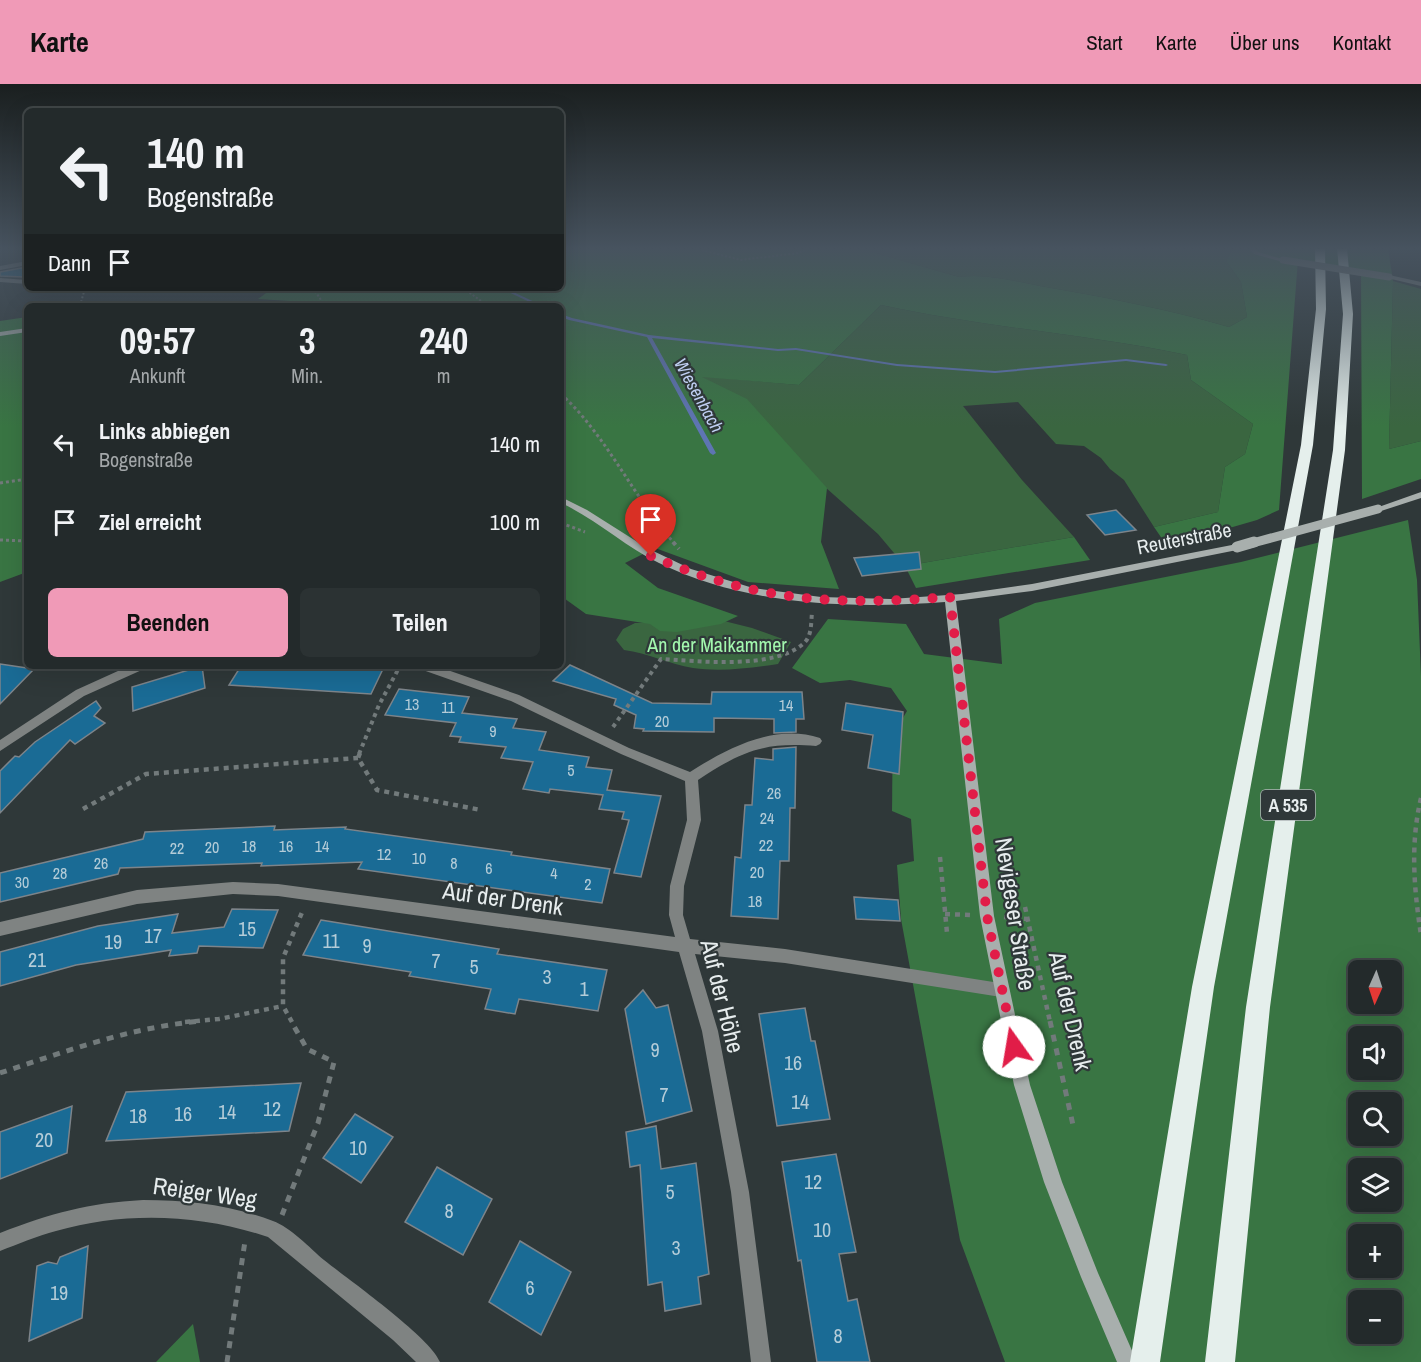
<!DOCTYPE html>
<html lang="de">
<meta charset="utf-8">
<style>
:root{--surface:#232a2b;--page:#2b3233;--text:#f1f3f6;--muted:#a3a7a9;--line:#404647;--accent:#f09ab7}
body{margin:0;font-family:"Archivo Narrow",sans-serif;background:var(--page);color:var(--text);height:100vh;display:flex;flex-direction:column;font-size:22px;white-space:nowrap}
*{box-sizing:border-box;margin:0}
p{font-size:20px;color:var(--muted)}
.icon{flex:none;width:33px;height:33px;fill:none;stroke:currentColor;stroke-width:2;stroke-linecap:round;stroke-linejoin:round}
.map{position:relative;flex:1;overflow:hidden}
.sheet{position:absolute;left:24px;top:219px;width:540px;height:366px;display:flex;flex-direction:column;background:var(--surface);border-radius:9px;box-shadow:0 6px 24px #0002,0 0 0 2px var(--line)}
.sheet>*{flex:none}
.hud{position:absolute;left:24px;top:24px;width:540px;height:183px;border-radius:9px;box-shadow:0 6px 24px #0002,0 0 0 2px var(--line);background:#232a2b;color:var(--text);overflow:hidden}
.needle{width:39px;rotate:183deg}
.fabs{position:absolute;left:1348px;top:876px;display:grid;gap:12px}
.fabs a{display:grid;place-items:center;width:54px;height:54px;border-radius:9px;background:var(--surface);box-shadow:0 6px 24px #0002,0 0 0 2px var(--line);font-size:30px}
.pin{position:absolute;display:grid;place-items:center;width:51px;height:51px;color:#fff;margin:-62px -26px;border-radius:50% 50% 50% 0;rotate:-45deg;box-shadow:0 0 6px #0007}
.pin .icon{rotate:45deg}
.me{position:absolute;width:66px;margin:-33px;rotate:347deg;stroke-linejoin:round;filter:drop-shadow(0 0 4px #0008)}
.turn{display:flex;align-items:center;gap:21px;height:126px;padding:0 24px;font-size:27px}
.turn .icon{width:78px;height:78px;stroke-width:2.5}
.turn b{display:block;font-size:42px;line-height:51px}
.then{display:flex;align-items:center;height:57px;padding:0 24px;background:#0003;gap:12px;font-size:22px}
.eta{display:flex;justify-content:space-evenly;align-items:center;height:102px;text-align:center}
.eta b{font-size:36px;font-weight:700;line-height:42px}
.button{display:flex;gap:12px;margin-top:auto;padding:12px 24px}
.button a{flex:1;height:69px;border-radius:9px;background:var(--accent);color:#111;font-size:24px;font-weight:700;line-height:69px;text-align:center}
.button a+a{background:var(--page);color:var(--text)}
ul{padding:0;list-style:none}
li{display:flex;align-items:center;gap:18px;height:78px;padding:0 24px}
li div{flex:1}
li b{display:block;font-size:22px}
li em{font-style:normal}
header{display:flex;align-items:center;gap:36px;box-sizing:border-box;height:84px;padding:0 30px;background:var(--accent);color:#111}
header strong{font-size:28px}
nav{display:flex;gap:33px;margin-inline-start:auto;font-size:21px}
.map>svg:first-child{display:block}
</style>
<header>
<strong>Karte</strong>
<nav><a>Start</a><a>Karte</a><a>Über uns</a><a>Kontakt</a></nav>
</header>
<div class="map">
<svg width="1421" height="1278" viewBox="0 0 1421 1278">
<rect width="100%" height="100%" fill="#2f3839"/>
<g fill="#3a6640">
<path d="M858,164h375l-7,13 15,21 6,35 -18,10c-62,-18 -125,-30 -189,-41 -26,-5 -54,-13 -81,-9z"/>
<polygon points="1393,197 1421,205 1421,357 1389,365"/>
<path d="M881,221c101,22 205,29 306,50l4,25 62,44 -8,30 -20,13 -7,45 -64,15 -30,-47 -14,-11 -9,-11 -17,-12 -28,-2 -38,-42 -55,4 59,74 52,57 -169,29 -27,-32 -178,-158 99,9z"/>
<path d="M720,536l32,8 39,14 -13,22c-28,4 -57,8 -85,4 -24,-4 -45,-15 -69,-18l-8,-10 7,-11 12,-6z"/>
</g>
<g fill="#397543" fill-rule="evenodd">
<path d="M561,164h297l101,29c27,-4 55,4 81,9 64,11 127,23 189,41l18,-10 -6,-35 -15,-21 7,-13h155l5,33 -4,168 32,-8v38l-59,20 -1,-229 -63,-11 -19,251 -22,10 -90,26 -13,-19 64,-15 7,-45 20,-13 8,-30 -62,-44 -4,-25c-101,-21 -205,-28 -306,-50l-82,80 -97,-8 45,22 80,89 -6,54 18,47 -91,-7 -93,-34 -30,15 33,25 80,28 -17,8 -44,8 -17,-1 -10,-7 -64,-10 -25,-18v-290h-278l7,-5 -32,-2 15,-11h288z"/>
<polygon points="27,233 27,488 0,498 0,237"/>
<path d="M1408,436l9,60 4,96v686h-416l-45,-122 -59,-321 -4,-54 17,-4 -3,-42 -19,-8c1,-32 -3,-73 15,-100l-16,-23 -41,-8 -30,3 -28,-15 36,-49 78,5 18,30 78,10 -3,-45 36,-16 206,-41zM1359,886h33v34h-33zM1359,952h33v34h-33zM1359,1018h33v34h-33zM1359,1084h33v34h-33zM1359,1150h33v34h-33zM1359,1216h33v34h-33z"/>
<polygon points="1074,453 1090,476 916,504 905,482"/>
<polygon points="193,1240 200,1278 156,1278"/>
</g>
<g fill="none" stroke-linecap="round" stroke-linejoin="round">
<g fill="#5e75b3" fill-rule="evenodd">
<polygon points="500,204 505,204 543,222 538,222"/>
<polygon points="561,230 572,234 649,251 778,265 796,264 897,280 995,287 1126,275 1166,280 1168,281 1166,282 1126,277 995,289 897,282 796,266 778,267 652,254 716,369 713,371 710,369 647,253 569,236 561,233"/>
</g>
</g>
<g fill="#1a6b95" stroke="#7d848a" stroke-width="1.5">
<polygon points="27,183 24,193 0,192 0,188"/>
<polygon points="1116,426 1136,446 1105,451 1087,431"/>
<polygon points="919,468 921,485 862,492 854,474"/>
<polygon points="0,580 34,585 0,620"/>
<polygon points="570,581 652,619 711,620 712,608 802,608 804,635 796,635 796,648 774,649 774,635 714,634 714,648 643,647 644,645 634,644 636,631 614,621 616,615 553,597"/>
<polygon points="202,582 205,604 133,627 132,603"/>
<polygon points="241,582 339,582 383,585 371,610 229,601"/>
<polygon points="399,605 469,613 462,629 517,635 513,644 546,648 539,666 589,673 586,683 612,686 607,706 661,712 641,793 614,789 629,736 622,735 624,728 599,725 603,711 550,705 549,709 523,705 533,678 501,674 506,663 459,658 461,653 450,652 456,639 385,631"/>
<polygon points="96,617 101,624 94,632 105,639 75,660 70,656 0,729 0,687 15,672 19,673 35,658"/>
<polygon points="846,619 903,628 899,690 868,684 873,651 842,646"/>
<polygon points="796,663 795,724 790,724 789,777 780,777 778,835 731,832 735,773 741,774 745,721 752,721 755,674 773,676 773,665"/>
<polygon points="275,742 274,746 346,743 345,745 512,768 511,771 610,785 602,819 358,785 362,778 261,782 262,779 120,784 118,790 0,818 0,789 143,755 145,748"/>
<polygon points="854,813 898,816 900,837 856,835"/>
<polygon points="232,825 278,826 263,864 199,862 197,869 169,872 171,866 76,881 0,902 0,868 98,842 178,830 172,849 224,843"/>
<polygon points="321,836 499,865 497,870 607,886 598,927 519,915 515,930 485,925 491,905 409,892 411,888 303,871"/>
<polygon points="643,906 656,924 668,921 692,1027 646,1040 625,925"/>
<polygon points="805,924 811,957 815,957 830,1035 777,1042 759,930"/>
<polygon points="301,999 289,1047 106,1057 126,1008"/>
<polygon points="72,1022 67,1069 0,1095 0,1048"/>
<polygon points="355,1030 393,1053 361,1099 323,1074"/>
<polygon points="656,1042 661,1085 696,1079 709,1190 698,1193 701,1220 665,1227 662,1198 648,1201 640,1081 630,1083 626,1048"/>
<polygon points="836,1070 856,1168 839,1170 848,1217 857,1215 870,1278 817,1278 801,1176 798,1177 782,1078"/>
<polygon points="437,1083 492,1115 463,1171 405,1138"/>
<polygon points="520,1157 571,1188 541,1251 489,1218"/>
<polygon points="88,1162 82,1234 29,1257 37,1182 48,1178 57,1180 60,1173"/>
</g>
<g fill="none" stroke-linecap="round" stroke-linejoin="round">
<g stroke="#727a7b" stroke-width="2" stroke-dasharray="2 2" stroke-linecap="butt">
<polyline points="694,164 741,176 798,169 809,164"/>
<polyline points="313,204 325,222"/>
<polyline points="463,204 488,222"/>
<polyline points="80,222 85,204"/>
</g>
<g stroke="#727a7b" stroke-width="3" stroke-dasharray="3 3" stroke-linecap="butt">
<path d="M561,310c46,42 72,103 114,150"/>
<polyline points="0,399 27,395"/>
<polyline points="561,439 585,448"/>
<polyline points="0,456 27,457"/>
</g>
<g stroke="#727a7b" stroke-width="4" stroke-dasharray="4 4" stroke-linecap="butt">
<polyline points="673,458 679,465"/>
<path d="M613,643l48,-68c36,2 114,11 143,-16 8,-7 7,-21 8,-31"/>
<polyline points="359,670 379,621 400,582"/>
</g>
<g stroke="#727a7b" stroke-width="4.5" stroke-dasharray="5 5" stroke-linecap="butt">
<polyline points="360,669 358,674 377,706 481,726"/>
<path d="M1421,714c-11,46 -7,91 0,137"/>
<polyline points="83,725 146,690 358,674"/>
<polyline points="940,773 947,849"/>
<polyline points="1025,823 1050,938"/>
<polyline points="945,830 970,831"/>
<polyline points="1004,833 1027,835"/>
<polyline points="185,938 219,935 283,922"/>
<polyline points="292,938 283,922 283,874 303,826"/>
</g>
<g stroke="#727a7b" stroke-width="5" stroke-dasharray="7 7" stroke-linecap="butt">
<polyline points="1050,937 1073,1041"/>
<path d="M0,989c67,-22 131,-46 202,-52"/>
<polyline points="282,1131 318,1039 334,978 307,965 291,937"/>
<polyline points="227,1278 245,1157"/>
</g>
<g fill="#7f8382" fill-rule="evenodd">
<polygon points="1248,164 1254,164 1258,168 1286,176 1283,178 1254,170"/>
<polygon points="27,177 27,181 0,186 0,182"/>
<polygon points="1389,191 1421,198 1421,202 1387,194 1386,193"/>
</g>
<g fill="#7f8382" fill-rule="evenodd">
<polygon points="0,194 27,196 27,200 0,198"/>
<path d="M176,204c17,0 49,-4 63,3l-3,2 -57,-3z"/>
<polygon points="129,582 146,582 144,585 84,612 0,667 0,656 76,606"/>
<path d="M418,582h18l83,29 110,53 61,24c37,-24 85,-49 130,-34l2,3 -2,3 -4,2c-53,-4 -74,5 -118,34l3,40 -17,66 -1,29 7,24 95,10 221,35 3,5 -3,5 -5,3 -216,-34 -90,-9 23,77 31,161 22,170h-20l-20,-170 -29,-161 -23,-79 -401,-56 -45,-2 -96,10 -137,32v-14l137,-32 96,-8 45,2 397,53 -6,-22 1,-29 17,-66 -2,-39 -64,-27 -110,-53 -91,-32z"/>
<path d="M143,1116c45,0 88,5 130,21 17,6 37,27 51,39 25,20 106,77 116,102h-24l-23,-22 -125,-103c-68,-23 -143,-26 -212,-6 -19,5 -38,13 -56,20v-18c52,-20 88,-30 143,-33z"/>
</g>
<g fill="#a8afad" fill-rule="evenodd">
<polygon points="27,244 27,248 0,252 0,248"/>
<polygon points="1421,408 1421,414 1378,428 1373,425"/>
<path d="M561,413l26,13 60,38 44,21 62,19 68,9 70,2 71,-5 70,-10 205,-40 3,1 2,2 -5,3 -205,41 -76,10 38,315 36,169 32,97 36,91 39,89h-20l-36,-85 -37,-95 -30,-97 -34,-169 -35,-314c-96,7 -197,4 -286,-39 -35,-17 -63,-44 -98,-60z"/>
</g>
<g fill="#e5efec" fill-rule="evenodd">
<polygon points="1315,164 1325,164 1326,225 1313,361 1214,903 1160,1278 1130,1278 1192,903 1301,361 1316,225"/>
<polygon points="1337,164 1347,164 1353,230 1345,366 1270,923 1235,1278 1205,1278 1246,923 1333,366 1343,230"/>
</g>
<polyline stroke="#7f8382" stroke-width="7" points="1283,176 1389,193"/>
<polyline stroke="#a8afad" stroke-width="9" points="1249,460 1378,425"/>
<polyline stroke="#a8afad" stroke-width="11" points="1237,463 1254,458"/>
</g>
<linearGradient id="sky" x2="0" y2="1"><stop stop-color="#1a1f1f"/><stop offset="0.48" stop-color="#47535f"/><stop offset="1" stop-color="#47535f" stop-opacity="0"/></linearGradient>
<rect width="1421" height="343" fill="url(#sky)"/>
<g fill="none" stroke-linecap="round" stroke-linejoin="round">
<path stroke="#e11d48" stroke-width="10" stroke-dasharray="0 18" d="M651,472c106,46 185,50 299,41l37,319 27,131"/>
</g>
<g text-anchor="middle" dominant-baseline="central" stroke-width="4.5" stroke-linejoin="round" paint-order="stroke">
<g font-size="16" fill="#b4ccd8">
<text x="412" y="620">13</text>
<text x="786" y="621">14</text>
<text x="448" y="623">11</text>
<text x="662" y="637">20</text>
<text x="493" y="647">9</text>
<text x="571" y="686">5</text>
<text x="774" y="709">26</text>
<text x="767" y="734">24</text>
<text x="766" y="761">22</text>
<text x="249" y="762">18</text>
<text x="286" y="762">16</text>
<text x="322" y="762">14</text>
<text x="212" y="763">20</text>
<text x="177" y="764">22</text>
<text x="384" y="770">12</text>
<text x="419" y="774">10</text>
<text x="101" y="779">26</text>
<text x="454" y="779">8</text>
<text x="489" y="784">6</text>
<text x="757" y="788">20</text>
<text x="60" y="789">28</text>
<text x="554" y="789">4</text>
<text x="22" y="798">30</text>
<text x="588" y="800">2</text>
<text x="755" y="817">18</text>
</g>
<g font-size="18" font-style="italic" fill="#bfcef1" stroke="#2f3839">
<text transform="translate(699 311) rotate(61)">Wiesenbach</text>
</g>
<rect fill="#2f3839" stroke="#b0b7b8" stroke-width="1.5" x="1261" y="706" width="54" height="30" rx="4.5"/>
<g font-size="18" font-weight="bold" fill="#e7edee">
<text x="1288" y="721">A 535</text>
</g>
<g font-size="20" fill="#e7edee" stroke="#2f3839">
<text transform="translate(1184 454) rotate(-11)">Reuterstraße</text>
</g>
<g font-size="20" fill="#a3f8ae" stroke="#2f3839">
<text x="717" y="560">An der Maikammer</text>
</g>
<g font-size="20" fill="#b4ccd8">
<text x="247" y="844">15</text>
<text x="153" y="851">17</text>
<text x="331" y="856">11</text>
<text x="113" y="857">19</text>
<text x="367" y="861">9</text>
<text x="37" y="875">21</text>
<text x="436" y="876">7</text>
<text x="474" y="882">5</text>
<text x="547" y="892">3</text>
<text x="584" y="904">1</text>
<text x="655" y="965">9</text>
<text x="793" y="978">16</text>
<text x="664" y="1010">7</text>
<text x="800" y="1017">14</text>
<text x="272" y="1024">12</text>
<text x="227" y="1027">14</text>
<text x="183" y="1029">16</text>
<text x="138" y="1031">18</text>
<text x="44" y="1055">20</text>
<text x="358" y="1063">10</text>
<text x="813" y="1097">12</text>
<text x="670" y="1107">5</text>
<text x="449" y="1126">8</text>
<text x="822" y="1145">10</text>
<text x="676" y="1163">3</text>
<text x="530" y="1203">6</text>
<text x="59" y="1208">19</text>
<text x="838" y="1251">8</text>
</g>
<g font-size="24" fill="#e7edee" stroke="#2f3839">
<text transform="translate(503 814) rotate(8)">Auf der Drenk</text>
<text transform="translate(1016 830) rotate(81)">Nevigeser Straße</text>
<text transform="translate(723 912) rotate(76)">Auf der Höhe</text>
<text transform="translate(1071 927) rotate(77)">Auf der Drenk</text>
<text transform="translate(205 1108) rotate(8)">Reiger Weg</text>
</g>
</g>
</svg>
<div class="fabs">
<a><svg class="needle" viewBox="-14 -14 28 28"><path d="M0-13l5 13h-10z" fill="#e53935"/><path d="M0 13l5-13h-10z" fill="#a3a7a9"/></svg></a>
<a><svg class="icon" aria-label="sound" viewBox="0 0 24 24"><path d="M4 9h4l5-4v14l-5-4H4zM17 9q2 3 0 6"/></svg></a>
<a><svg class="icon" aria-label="search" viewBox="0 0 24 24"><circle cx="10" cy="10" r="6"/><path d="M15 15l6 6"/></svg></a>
<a><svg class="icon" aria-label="layers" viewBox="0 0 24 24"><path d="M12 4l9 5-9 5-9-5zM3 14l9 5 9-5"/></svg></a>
<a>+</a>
<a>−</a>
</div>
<div class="pin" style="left:651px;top:472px;background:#d93025"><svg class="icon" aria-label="arrive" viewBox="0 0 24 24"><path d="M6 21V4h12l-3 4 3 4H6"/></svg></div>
<svg class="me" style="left:1014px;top:963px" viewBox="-20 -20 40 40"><circle r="19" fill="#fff"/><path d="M0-13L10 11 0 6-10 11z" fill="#e11d48"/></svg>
<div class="hud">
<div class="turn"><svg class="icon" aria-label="left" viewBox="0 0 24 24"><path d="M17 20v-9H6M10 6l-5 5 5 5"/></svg><div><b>140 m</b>Bogenstraße</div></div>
<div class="then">Dann<svg class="icon" aria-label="arrive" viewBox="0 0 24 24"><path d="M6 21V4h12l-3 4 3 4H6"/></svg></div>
</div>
<section class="sheet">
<div class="eta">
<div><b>09:57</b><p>Ankunft</p></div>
<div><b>3</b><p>Min.</p></div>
<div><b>240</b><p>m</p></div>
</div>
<ul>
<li><svg class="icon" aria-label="left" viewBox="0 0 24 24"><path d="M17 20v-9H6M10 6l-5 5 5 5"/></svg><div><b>Links abbiegen</b><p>Bogenstraße</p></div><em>140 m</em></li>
<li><svg class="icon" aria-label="arrive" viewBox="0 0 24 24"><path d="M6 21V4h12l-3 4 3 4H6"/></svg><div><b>Ziel erreicht</b></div><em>100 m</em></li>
</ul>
<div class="button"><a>Beenden</a><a>Teilen</a></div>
</section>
</div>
